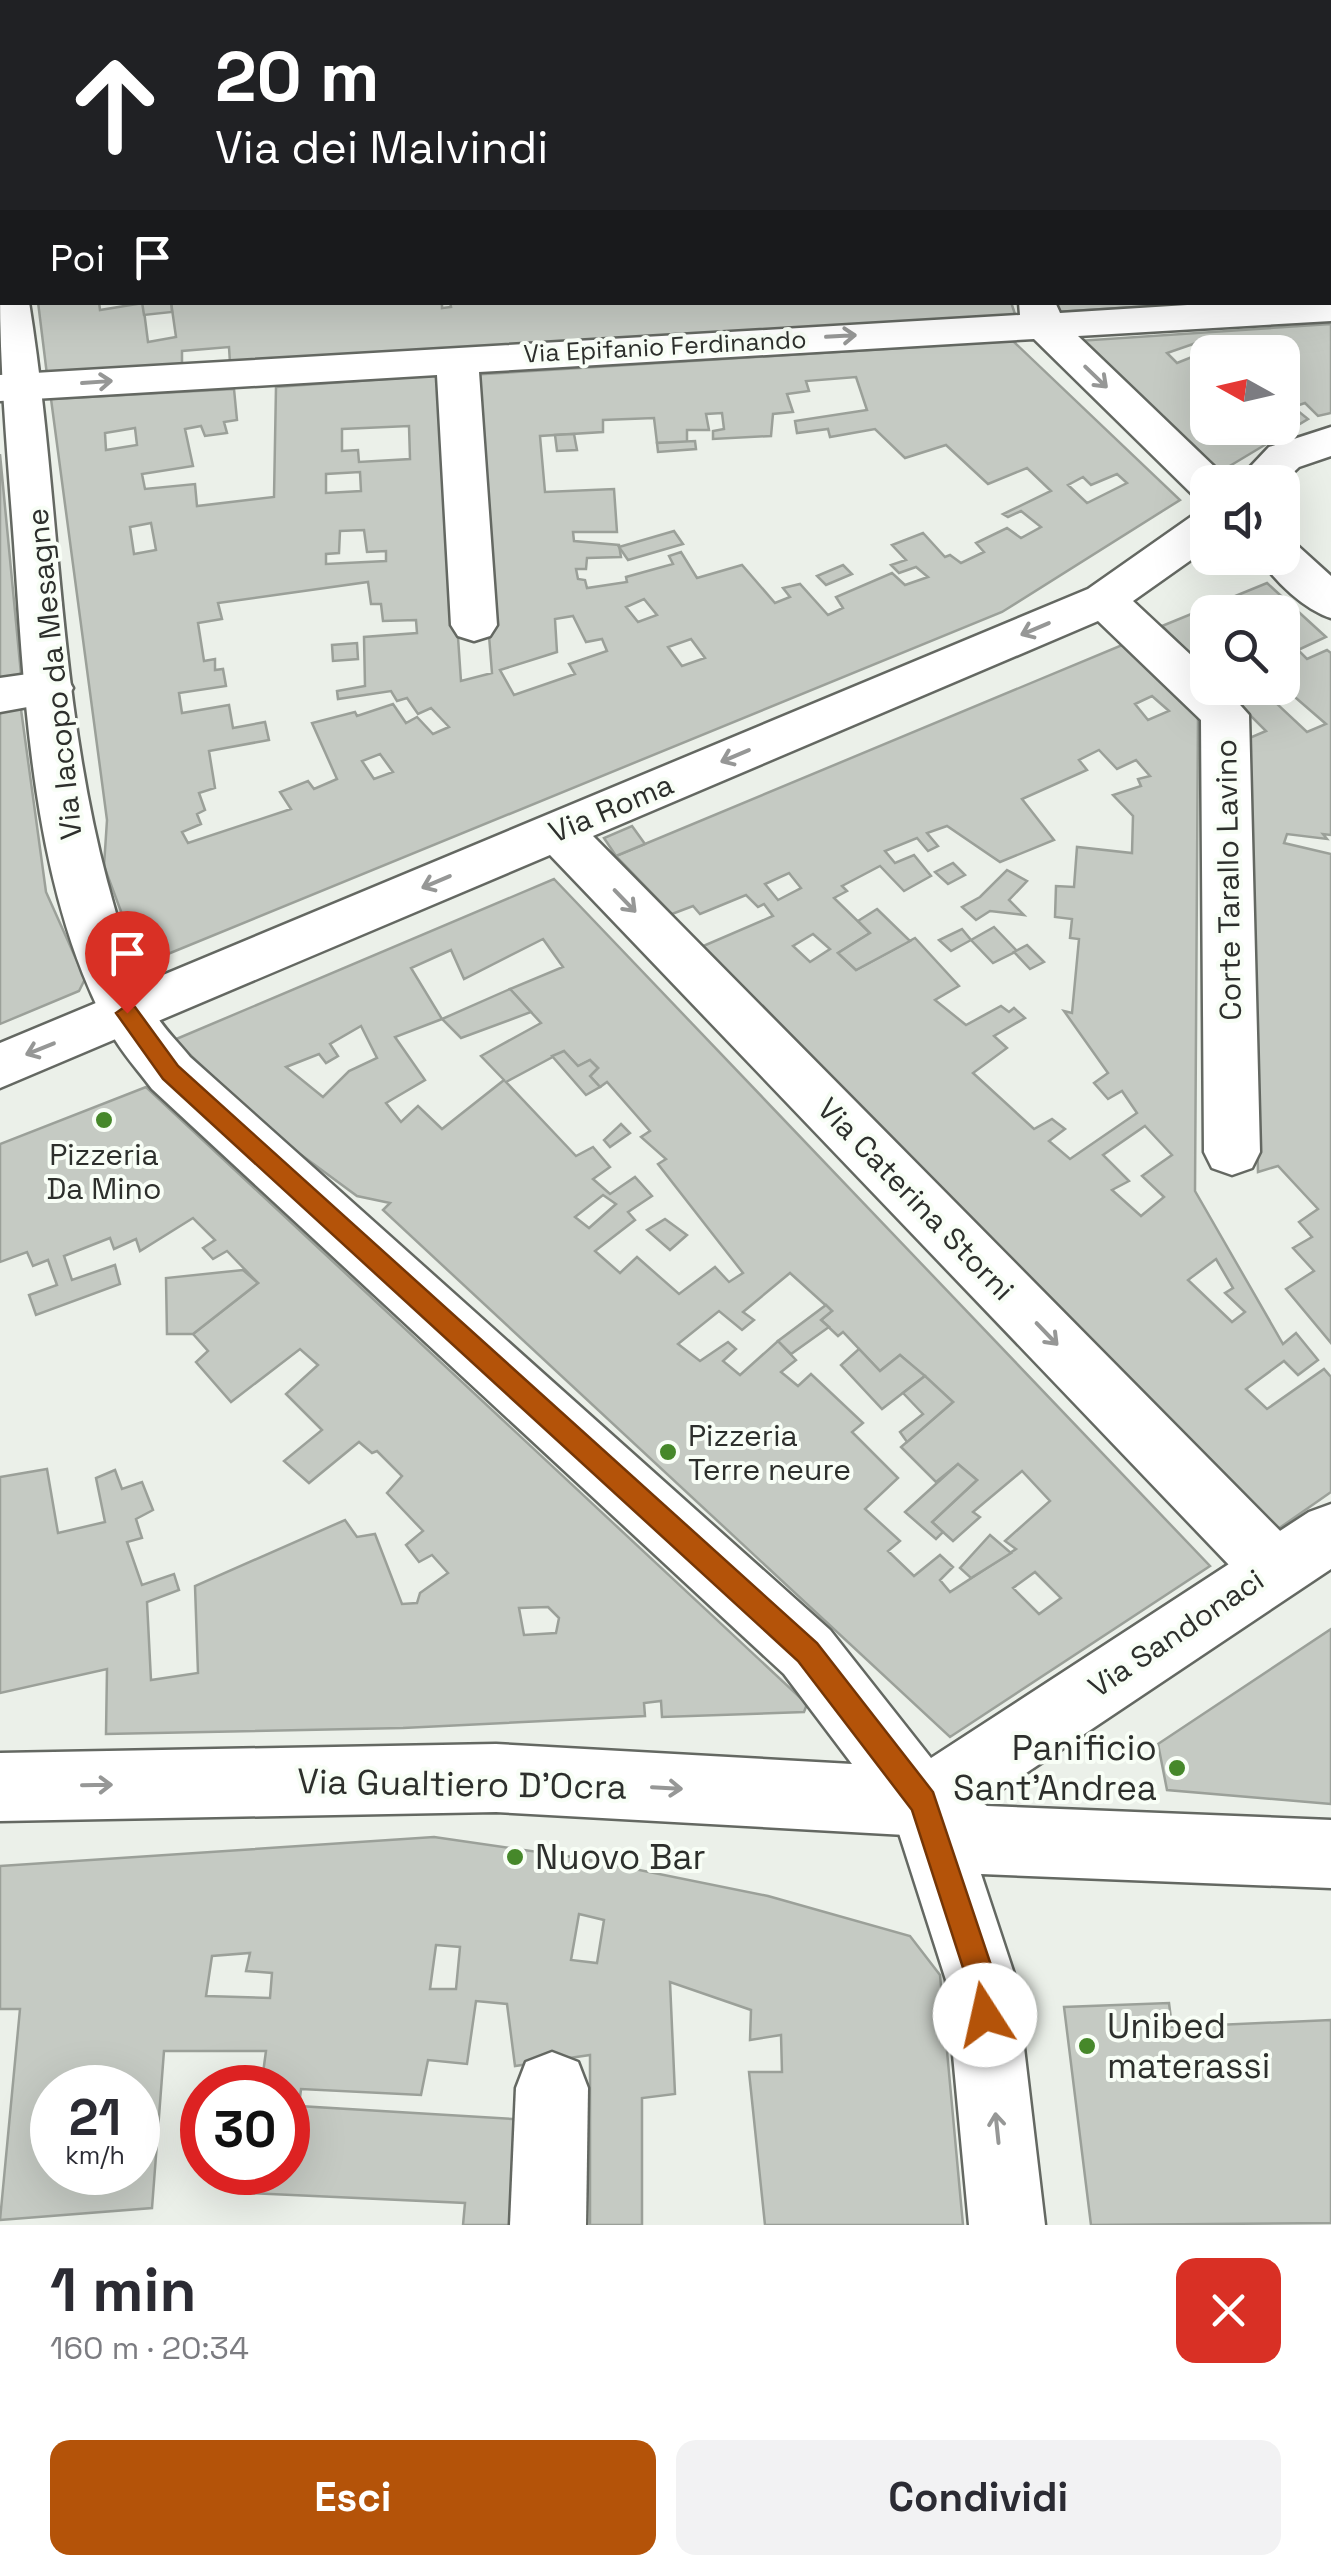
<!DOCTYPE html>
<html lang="it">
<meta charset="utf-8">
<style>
:root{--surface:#fff;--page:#f2f2f3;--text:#2b2b33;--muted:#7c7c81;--accent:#b45309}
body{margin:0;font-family:"Space Grotesk",sans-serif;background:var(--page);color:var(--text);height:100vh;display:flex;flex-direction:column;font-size:38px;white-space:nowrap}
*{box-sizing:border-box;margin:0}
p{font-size:32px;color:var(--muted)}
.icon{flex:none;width:55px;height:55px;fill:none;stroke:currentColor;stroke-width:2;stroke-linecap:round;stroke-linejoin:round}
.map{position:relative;height:2225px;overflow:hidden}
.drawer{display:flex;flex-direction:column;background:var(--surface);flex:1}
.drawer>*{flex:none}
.guide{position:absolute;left:0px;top:0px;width:1332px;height:305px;box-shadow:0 10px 40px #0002;background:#202124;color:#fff;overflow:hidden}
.needle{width:65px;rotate:278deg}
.buttons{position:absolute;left:1190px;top:335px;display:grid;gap:20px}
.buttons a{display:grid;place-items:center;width:110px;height:110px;border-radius:20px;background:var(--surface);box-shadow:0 10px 40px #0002;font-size:50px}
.speed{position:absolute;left:30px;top:2065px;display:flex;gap:20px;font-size:50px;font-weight:700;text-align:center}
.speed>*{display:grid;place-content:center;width:130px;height:130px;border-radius:50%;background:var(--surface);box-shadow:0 10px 40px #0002;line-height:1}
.speed small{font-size:25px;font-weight:400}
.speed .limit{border:15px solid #d22;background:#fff;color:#111}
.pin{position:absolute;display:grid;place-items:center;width:85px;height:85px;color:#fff;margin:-102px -42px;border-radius:50% 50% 50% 0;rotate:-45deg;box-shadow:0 0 10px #0007}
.pin .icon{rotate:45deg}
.me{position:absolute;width:110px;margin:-55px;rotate:350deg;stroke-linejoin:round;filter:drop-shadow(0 0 8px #0008)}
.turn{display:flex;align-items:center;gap:35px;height:210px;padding:0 50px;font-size:45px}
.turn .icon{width:130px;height:130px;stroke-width:2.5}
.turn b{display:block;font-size:70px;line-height:85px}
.then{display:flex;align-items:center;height:95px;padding:0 50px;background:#0003;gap:20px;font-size:38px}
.round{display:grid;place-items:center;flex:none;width:105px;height:105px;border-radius:20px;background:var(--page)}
.head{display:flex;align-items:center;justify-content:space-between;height:170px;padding:0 50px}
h1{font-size:60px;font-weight:700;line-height:75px}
.primary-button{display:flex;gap:20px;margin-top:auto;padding:20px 50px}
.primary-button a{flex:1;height:115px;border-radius:20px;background:var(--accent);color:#fff;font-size:40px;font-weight:700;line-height:115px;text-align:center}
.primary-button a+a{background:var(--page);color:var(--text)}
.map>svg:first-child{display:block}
</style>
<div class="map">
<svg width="1331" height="2225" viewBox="0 0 1331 2225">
<rect width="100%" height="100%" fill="#ebf0e9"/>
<g fill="#c5cac3" stroke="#9ba099" stroke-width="2.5" fill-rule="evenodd">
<polygon points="288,0 378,0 286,2"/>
<polygon points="800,0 916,0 916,2 784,2"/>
<polygon points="0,37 2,37 2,192 0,191"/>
<polygon points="38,302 99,302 100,310 143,303 148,342 176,337 171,302 442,302 442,308 451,307 450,302 1011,302 1016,317 230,363 229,347 182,351 182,366 47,375"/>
<polygon points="171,302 172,312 144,315 142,302"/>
<polygon points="1052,302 1215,302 1055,312"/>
<path d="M1331,324v89l-13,3 -13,-13 -12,4 15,12 -90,54 -141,-132zM1199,342l11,10h72v9h7l5,13 -12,1 4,28 -4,25h-57l9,4 -10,9 -23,-11 7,-4v-55l-16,-14 -15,6 -10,-10z"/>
<path d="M1013,341l167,159 -178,112 -861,353 -37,-99 3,-46 -56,-421 183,-10 3,31 -13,2 3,11 -22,3 -4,-10 -16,3 8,37 -51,8 3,15 50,-5 2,22 77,-9 2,-110 164,-12 21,306 31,-8 -24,-298zM856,377l11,33 -72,11 2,12 31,-4 2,8 45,-8 30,29 41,-13 42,39 39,-16 24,23 -48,23 5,3 13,-6 20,16 -20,11 -14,-10 -31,15 8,9 -23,11 -11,-8 -5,2 -22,-24 -31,12 14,15 -15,5 8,8 17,-6 12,10 -23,8 -13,-12 -56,24 7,11 -15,7 -28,-31 -17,4 7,9 -15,6 -33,-38 -45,13 -16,-26 -12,4 4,8 -47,13 1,5 -40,6 -2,-8 -7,-1 -2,-10h10l1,-11 34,-1 -2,-12 -45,-4 -1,-9h44l-3,-43 -69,3 -5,-56 63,-4v-12l51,-2 3,25 30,-1v-12h22l-3,-16 16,-1 2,16 -11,2v8l58,-3 2,-22 20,-2 -6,-18 22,-3 -3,-10zM409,426l1,33 -51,3 -1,-12 -16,1v-22zM135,428l2,17 -31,5 -1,-17zM360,472l1,19 -35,2v-19zM1117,474l10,9 -40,20 -19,-18 15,-8 8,8zM151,523l5,27 -22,4 -4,-27zM364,530l3,22 19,-1v10l-60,3v-10l13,-1 1,-22zM368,582l3,22h10l2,17 33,-1 1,13 -53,4 1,49 -28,5 1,8 53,-8 6,10 10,-3 11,16 13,-6 18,19 -16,7 -16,-17 -11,6 -13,-19 -36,12 -2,-4 -43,11 25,56 -23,10 -6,-8 -28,11 11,17 -103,34 -6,-11 19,-8 -4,-10 8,-4 -6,-17 16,-5 -6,-37 60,-11 -4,-18 -32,6 -4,-23 -47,8 -3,-20 47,-7 -3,-17 -8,1v-11l-11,2 -6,-38 24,-4 -4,-16zM644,599l13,16 -19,7 -12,-15zM573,616l13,26 16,-3 5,12 -38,13 6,10 -61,21 -14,-25 57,-18 -2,-33zM691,639l14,19 -23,8 -14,-19zM380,754l13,18 -19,7 -12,-18z"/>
<polygon points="574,434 577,450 557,451 555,435"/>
<polygon points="695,441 696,449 658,452 657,443"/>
<polygon points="0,454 22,685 0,688"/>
<polygon points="674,531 683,544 628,560 619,547"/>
<polygon points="843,565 852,574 826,585 817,576"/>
<polygon points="1267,583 1326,637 1298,650 1307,659 1327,650 1331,653 1331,835 1323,834 1327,839 1287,834 1284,843 1331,854 1331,1343 1286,1289 1314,1271 1293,1248 1312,1237 1299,1222 1318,1209 1278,1166 1258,1172 1247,739 1266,731 1223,688 1260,688 1307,732 1326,724 1282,686 1282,612 1208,612 1208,672 1162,626"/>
<polygon points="357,643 358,659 333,661 332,645"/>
<path d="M1127,643l71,72 -3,476 88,153 13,-11 22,27 -20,15 -14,-14 -38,28 21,20 57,-40 7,8v115l-63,44 -567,-589 72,-31 -9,-12 -6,3 -12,-12 -46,19 -7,-8 -21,8 -56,-58zM1152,696l17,15 -21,9 -13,-16zM1099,750l18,19 19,-9 14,16 -12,3 3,7 -28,9 20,21 -1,37 -55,-6 -3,40 -18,-1 -1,31 17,2 -2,19 9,1 -7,74 -8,-2 44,62 -14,10 14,16 14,-8 15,22 -67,46 -21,-18 16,-12 -13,-10 -18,10 -61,-56 34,-25 -13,-12 31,-18 -11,-10 -5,4 -8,-6 -35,19 -31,-25 24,-14 -44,-48 -59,32 -18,-17 32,-20 -36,-35 13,-7 -5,-5 38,-20 24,25 27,-15 -17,-21 -19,8 -10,-12 32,-13 11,13 10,-5 -11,-13 20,-7 53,36 54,-22 -32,-41 65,-29 -8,-10zM789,873l12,15 -23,12 -13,-16zM813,934l17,15 -20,13 -17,-16zM1145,1126l27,29 -30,21 22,21 -23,19 -29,-26 17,-9 -26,-26zM1216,1259l17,29 -8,5 20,19 -13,10 -44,-42z"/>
<polygon points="20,702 46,892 85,979 79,991 0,1024 0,707"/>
<polygon points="632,826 645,844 616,856 604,838"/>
<polygon points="953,863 965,875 948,884 935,872"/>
<polygon points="1007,870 1027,881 1009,900 1024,915 990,911 976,920 962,907 980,897"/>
<path d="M554,879l656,687 -260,171 -567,-527 7,-7 -33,-7 -72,-53 -111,-103zM543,939l20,28 -53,22 31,34 -60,33 23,24 -62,49 -24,-23 -17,16 -15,-19 39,-23 -30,-43 47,-18 -31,-51 40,-18 13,29zM361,1026l16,32 -28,13 -26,26 -37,-30 33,-13 7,9 12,-7 -8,-12zM564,1051l14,15 12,-6 8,8 -8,8 10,11 7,-5 43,49 -9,6 25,22 -8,5 85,109 -14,9 -14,-15 -36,27 -42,-37 -17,16 -25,-22 40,-31 -7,-8 24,-16 -17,-19 -25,17 -17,-15 17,-12 -17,-20 -17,9 -70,-74zM603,1195l13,9 -27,24 -14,-11zM790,1273l42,38 -11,9 17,16 5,-4 37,39 20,-16 53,47 -52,45 35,35 22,-18 19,16 -45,42 11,10 10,9 27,-24 -7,-5 49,-41 28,30 -45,40 11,8 -66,43 -10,-12 13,-13 -13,-12 -26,21 -26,-25 12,-10 -35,-32 33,-31 -46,-46 11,-9 -52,-49 -13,12 -17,-14 15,-12 -18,-19 -38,34 -17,-14 13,-12 -8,-7 -28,19 -22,-17 41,-33 23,19 12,-10 -11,-8zM1035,1572l26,26 -22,16 -26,-26z"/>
<polygon points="877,909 910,941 856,970 838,953 870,933 858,921"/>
<polygon points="994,927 1017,951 993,963 971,940"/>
<polygon points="962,929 971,940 951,951 939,940"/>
<polygon points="1027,945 1044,962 1030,969 1014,952"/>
<polygon points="510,989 531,1012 461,1038 442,1019"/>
<polygon points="564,1051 578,1066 590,1060 598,1068 590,1076 600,1087 586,1095 552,1056"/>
<path d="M146,1087l661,617 -3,8 -142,5 -1,-16 -17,2 1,13 -242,12 -297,6 1,-65 -107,24v-216l47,-8 11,64 47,-11 -9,-44 19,-8 7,19 20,-7 11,28 -17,9 6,19 -15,4 15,43 32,-11 5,16 -32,12 4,78 47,-7 -3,-87 150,-66 12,17 18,-3 27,70 15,-1 3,-10 28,-20 -16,-18 -13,7 -13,-17 17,-14 -36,-38 15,-17 -25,-25 -5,2 -13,-11 -50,41 -25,-22 38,-31 -36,-36 32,-29 -18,-16 -69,53 -35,-40 12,-11 -15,-17 65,-51 -31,-32 -14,8 -10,-11 12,-8 -22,-22 -53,33 -4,-12 -22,10 -4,-11 -46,18 8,24 43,-15 5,19 -84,31 -7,-20 28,-10 -9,-25 -15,6 -6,-14 -27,10v-118zM548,1607l11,11 -3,15 -32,2 -5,-27z"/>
<polygon points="621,1124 630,1133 610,1147 604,1140"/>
<polygon points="665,1219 687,1235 670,1250 647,1230"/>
<polygon points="243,1270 258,1283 193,1334 167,1334 166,1278"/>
<polygon points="826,1305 832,1311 821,1320 829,1327 791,1354 778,1341"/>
<polygon points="859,1349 880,1371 900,1355 925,1376 882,1409 841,1365"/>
<polygon points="925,1376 953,1402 907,1442 900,1432 923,1414 903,1393"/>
<polygon points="958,1464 977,1480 932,1522 943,1532 936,1539 905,1512"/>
<polygon points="990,1535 1011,1553 971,1578 960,1568"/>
<polygon points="1331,1629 1331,1804 1167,1790 1158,1744"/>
<path d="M434,1837l146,21 188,38 142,40 30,39 23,250h-198l-16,-153h33l-1,-37 -31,5 1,-30 -81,-28 5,112 -33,4v127h-52v-170l-75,11 -8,-62 -31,-3 -9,63 -39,-4 -7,35 -120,-6 -2,17 231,14 -3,105h-64l2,-22 -218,-10 2,-21h39v-84h-27l5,-37h-102l-12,157 -152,12 20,-211h-20v-143zM579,1914l25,6 -7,43 -26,-3zM436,1945l24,2 -4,42h-26zM250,1953l-4,18 26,2 -2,25 -64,-2 6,-40zM52,2088h86v84h-86z"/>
<polygon points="1169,2003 1172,2027 1331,2020 1331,2223 1091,2225 1064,2007"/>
</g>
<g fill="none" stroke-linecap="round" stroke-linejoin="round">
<defs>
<g id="minor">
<polygon points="926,0 960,0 961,2 927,2"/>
<polygon points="1233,0 1268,0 1269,2 1234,2"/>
<rect x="1330" y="30" width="1" height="22"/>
<rect x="1330" y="93" width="1" height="23"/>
<rect x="1330" y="133" width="1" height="22"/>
<polygon points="1,247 2,272 0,273 0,247"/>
<polygon points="1331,297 1331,321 1078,336 1223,475 1228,482 1208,482 1208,499 1193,495 1034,339 479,372 497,625 490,636 474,641 458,636 451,625 437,375 0,401 0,375 1020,315 1019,302 1055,302 1060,313 1235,302 1330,302"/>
<polygon points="1331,427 1331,456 1299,467 1282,483 1236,482 1269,447"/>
<polygon points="1208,512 1208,548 1133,601 1208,671 1208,688 1225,688 1249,715 1260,1152 1252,1168 1232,1175 1212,1168 1204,1152 1201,720 1098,621 593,836 1296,1547 1306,1568 1296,1589 1274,1598 1252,1589 550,855 0,1088 0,1043 1088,589 1192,516"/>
<path d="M1282,542l16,4 33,30v42c-26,-8 -57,-37 -71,-60h22z"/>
<polygon points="49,671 66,676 73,688 66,700 0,712 0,678"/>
<polygon points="923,1768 947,1778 987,1806 1331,1820 1331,1888 981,1874 1016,1980 1045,2225 969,2225 946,1980 889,1802 899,1778"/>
<polygon points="552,2052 578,2062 588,2088 586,2225 510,2225 516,2088 526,2062"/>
</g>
<path id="secondary" d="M0,292l2,10h27c31,192 28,391 78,579 12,43 24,90 46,129 9,17 25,32 37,47l640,573 101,128 378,-246 22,-8v65l-384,257 -24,10 -427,-24 -496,9v-68l496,-9 356,20 -68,-90 -632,-585c-14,-19 -30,-36 -41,-56 -79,-141 -86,-332 -97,-490 -6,-84 -14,-167 -14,-251z"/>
</defs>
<use href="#minor" stroke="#646862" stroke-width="5"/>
<use href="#secondary" stroke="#646862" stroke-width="5"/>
<use href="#minor" fill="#fff" fill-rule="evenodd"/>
<use href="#secondary" fill="#fff" fill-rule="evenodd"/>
</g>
<defs><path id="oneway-shaft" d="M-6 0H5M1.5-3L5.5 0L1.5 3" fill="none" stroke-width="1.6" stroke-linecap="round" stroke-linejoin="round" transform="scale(2.5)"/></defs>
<g stroke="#969796">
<use href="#oneway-shaft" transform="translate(841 336) rotate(-3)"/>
<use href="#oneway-shaft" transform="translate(1096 377) rotate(44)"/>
<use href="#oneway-shaft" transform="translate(97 382) rotate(-4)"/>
<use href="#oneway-shaft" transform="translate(1035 629) rotate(157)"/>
<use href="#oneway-shaft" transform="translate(735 756) rotate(157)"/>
<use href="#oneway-shaft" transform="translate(436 882) rotate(157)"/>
<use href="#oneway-shaft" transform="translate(625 901) rotate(46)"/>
<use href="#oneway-shaft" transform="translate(40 1049) rotate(158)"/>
<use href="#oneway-shaft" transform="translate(1047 1334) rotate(46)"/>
<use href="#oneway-shaft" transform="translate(97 1785) rotate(-1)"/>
<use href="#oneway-shaft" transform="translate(667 1788) rotate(3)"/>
<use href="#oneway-shaft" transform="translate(997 2128) rotate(-96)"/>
</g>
<polygon fill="#b45309" stroke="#753606" stroke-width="2.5" points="127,1005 135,1007 178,1066 817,1643 933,1792 996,1980 1000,2015 995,2025 985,2030 975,2025 967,1980 912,1810 798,1661 163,1079 116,1013"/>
<g fill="#46882a" stroke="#f8fef6" stroke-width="4">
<circle cx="104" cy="1120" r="10"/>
<circle cx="668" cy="1452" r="10"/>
<circle cx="1177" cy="1768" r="10"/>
<circle cx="515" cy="1857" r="10"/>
<circle cx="1087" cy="2046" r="10"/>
</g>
<g text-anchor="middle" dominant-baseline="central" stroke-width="8" stroke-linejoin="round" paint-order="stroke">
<g font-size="25" fill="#2d2f2c" stroke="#f8fef6">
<text transform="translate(665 346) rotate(-3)">Via Epifanio Ferdinando</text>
</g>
<g font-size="30" fill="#2d2f2c" stroke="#f8fef6">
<text transform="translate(54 674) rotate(-96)">Via Iacopo da Mesagne</text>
<text transform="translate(611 808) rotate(-23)">Via Roma</text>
<text transform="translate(1228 880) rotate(-91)">Corte Tarallo Lavino</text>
<text transform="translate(916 1199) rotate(46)">Via Caterina Storni</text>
<text transform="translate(1176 1633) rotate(-34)">Via Sandonaci</text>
</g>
<g font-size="30" fill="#2d2f2c" stroke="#f8fef6">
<text x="104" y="1154">Pizzeria<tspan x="104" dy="34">Da Mino</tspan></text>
<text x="688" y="1435" text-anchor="start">Pizzeria<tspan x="688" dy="34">Terre neure</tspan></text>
</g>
<g font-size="35" fill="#2d2f2c" stroke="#f8fef6" text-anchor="start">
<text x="1157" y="1748" text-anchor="end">Panificio<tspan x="1157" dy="40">Sant'Andrea</tspan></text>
<text x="535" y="1857">Nuovo Bar</text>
<text x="1107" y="2026">Unibed<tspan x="1107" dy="40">materassi</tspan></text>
</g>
<g font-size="35" fill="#2d2f2c" stroke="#f8fef6">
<text transform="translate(462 1784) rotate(1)">Via Gualtiero D'Ocra</text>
</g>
</g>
</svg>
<div class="buttons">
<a><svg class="needle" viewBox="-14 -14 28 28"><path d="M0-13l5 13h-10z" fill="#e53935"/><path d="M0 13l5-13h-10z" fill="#7c7c81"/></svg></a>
<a><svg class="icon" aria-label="sound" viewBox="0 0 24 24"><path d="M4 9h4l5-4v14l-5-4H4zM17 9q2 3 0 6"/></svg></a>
<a><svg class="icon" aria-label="search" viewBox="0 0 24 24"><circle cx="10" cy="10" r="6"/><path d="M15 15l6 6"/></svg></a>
</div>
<div class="speed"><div>21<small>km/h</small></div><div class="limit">30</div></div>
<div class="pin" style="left:127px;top:1013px;background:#d93025"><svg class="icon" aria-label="arrive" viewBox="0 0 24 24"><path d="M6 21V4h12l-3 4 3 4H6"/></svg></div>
<svg class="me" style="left:985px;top:2015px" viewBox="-20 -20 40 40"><circle r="19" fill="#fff"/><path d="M0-13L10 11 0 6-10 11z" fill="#b45309"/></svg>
<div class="guide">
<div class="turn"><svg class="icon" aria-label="ahead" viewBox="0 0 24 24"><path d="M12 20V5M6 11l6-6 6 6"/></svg><div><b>20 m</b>Via dei Malvindi</div></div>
<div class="then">Poi<svg class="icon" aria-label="arrive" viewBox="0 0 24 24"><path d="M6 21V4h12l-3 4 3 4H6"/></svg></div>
</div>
</div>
<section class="drawer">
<div class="head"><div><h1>1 min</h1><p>160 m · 20:34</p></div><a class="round" style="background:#d93025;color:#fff"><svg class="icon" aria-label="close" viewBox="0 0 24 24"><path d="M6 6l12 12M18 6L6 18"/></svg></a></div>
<div class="primary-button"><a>Esci</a><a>Condividi</a></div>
</section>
